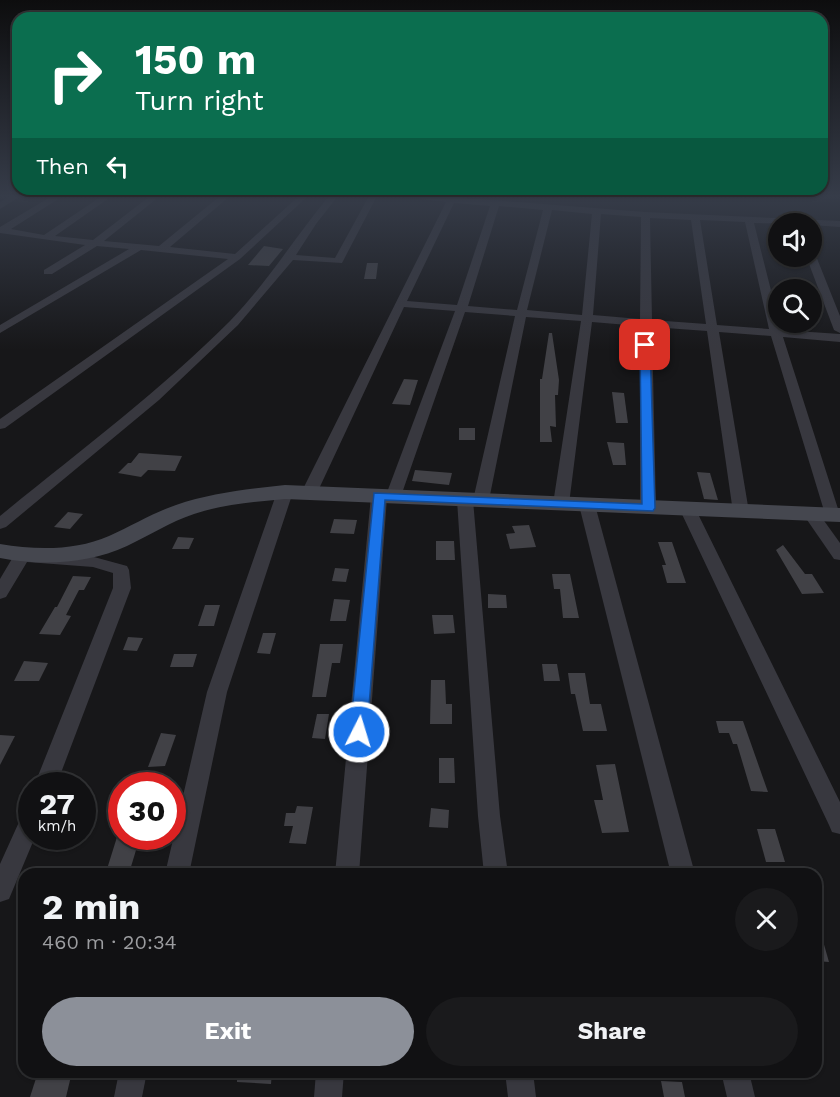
<!DOCTYPE html>
<meta charset="utf-8">
<style>
:root{--surface:#111113;--page:#1a1a1c;--text:#f1f3f6;--muted:#9c9da0;--line:#303133;--accent:#8c9099}
body{margin:0;font-family:"Work Sans",sans-serif;background:var(--page);color:var(--text);height:100vh;display:flex;flex-direction:column;font-size:22px;white-space:nowrap}
*{box-sizing:border-box;margin:0}
p{font-size:20px;color:var(--muted)}
.icon{flex:none;width:33px;height:33px;fill:none;stroke:currentColor;stroke-width:2;stroke-linecap:round;stroke-linejoin:round}
.map{position:relative;flex:1;overflow:hidden}
.details{position:absolute;left:18px;top:868px;width:804px;height:210px;display:flex;flex-direction:column;background:var(--surface);border-radius:18px;box-shadow:0 2px 4px #0004,0 0 0 2px var(--line)}
.details>*{flex:none}
.banner{position:absolute;left:12px;top:12px;width:816px;height:183px;border-radius:18px;box-shadow:0 2px 4px #0004,0 0 0 2px var(--line);background:#0b6e4f;color:#fff;overflow:hidden}
.controls{position:absolute;left:768px;top:213px;display:grid;gap:12px}
.controls a{display:grid;place-items:center;width:54px;height:54px;border-radius:50%;background:var(--surface);box-shadow:0 2px 4px #0004,0 0 0 2px var(--line);font-size:30px}
.speed{position:absolute;left:18px;top:772px;display:flex;gap:12px;font-size:30px;font-weight:700;text-align:center}
.speed>*{display:grid;place-content:center;width:78px;height:78px;border-radius:50%;background:var(--surface);box-shadow:0 2px 4px #0004,0 0 0 2px var(--line);line-height:1}
.speed small{font-size:15px;font-weight:400}
.speed .limit{border:9px solid #d22;background:#fff;color:#111}
.pin{position:absolute;display:grid;place-items:center;width:51px;height:51px;color:#fff;margin:-26px;border-radius:12px;box-shadow:0 3px 9px #0006}
.me{position:absolute;width:66px;margin:-33px;rotate:5deg;stroke-linejoin:round;filter:drop-shadow(0 0 4px #0008)}
.turn{display:flex;align-items:center;gap:21px;height:126px;padding:0 24px;font-size:27px}
.turn .icon{width:78px;height:78px;stroke-width:2.5}
.turn b{display:block;font-size:42px;line-height:51px}
.then{display:flex;align-items:center;height:57px;padding:0 24px;background:#0003;gap:12px;font-size:22px}
.round{display:grid;place-items:center;flex:none;width:63px;height:63px;border-radius:32px;background:var(--page)}
.head{display:flex;align-items:center;justify-content:space-between;height:102px;padding:0 24px}
h1{font-size:36px;font-weight:700;line-height:45px}
.primary-button{display:flex;gap:12px;margin-top:auto;padding:12px 24px}
.primary-button a{flex:1;height:69px;border-radius:36px;background:var(--accent);color:#fff;font-size:24px;font-weight:700;line-height:69px;text-align:center}
.primary-button a+a{background:var(--page);color:var(--text)}
.map>svg:first-child{display:block}
</style>
<div class="map">
<svg width="840" height="1097" viewBox="0 0 840 1097">
<rect width="100%" height="100%" fill="#171719"/>
<g fill="#414146">
<polygon points="264,246 283,249 269,266 248,265"/>
<polygon points="367,263 378,263 376,279 364,279"/>
<polygon points="549,333 552,333 559,380 558,395 555,395 556,427 550,426 552,442 540,442 540,379 542,379"/>
<polygon points="404,379 418,380 410,405 392,404"/>
<polygon points="612,392 624,393 628,423 616,423"/>
<rect x="459" y="428" width="16" height="12"/>
<polygon points="607,442 624,443 626,465 613,465"/>
<polygon points="139,453 182,456 175,471 148,470 141,477 118,473 128,463 131,463"/>
<polygon points="415,470 452,473 449,485 412,481"/>
<polygon points="697,472 710,473 718,500 704,499"/>
<polygon points="68,512 83,514 70,529 54,527"/>
<polygon points="334,519 357,520 354,534 330,533"/>
<polygon points="529,525 536,547 510,549 506,534 515,533 512,526"/>
<polygon points="178,537 194,538 189,549 172,549"/>
<polygon points="436,541 454,541 455,560 436,560"/>
<polygon points="658,542 672,542 686,583 667,583 662,565 666,565"/>
<polygon points="783,545 805,574 812,574 824,593 802,594 776,550"/>
<polygon points="335,568 349,569 346,582 332,581"/>
<polygon points="552,574 570,574 579,618 563,618 560,589 554,589"/>
<polygon points="73,576 91,577 84,590 79,590 66,615 71,616 60,635 39,634 55,607 57,607"/>
<polygon points="488,594 506,595 507,608 488,608"/>
<polygon points="334,599 350,600 346,621 330,621"/>
<polygon points="205,605 220,605 214,626 198,626"/>
<polygon points="432,615 453,615 455,633 434,634"/>
<polygon points="263,633 276,633 270,654 257,653"/>
<polygon points="128,637 143,638 137,651 123,650"/>
<polygon points="320,644 343,644 340,663 332,663 326,697 312,697"/>
<polygon points="174,654 197,654 193,667 170,667"/>
<polygon points="24,661 48,663 39,681 14,681"/>
<polygon points="542,664 557,664 560,681 544,681"/>
<polygon points="568,673 585,673 590,704 601,704 607,731 583,731 575,694 571,694"/>
<polygon points="431,680 445,680 446,704 452,704 452,724 430,724"/>
<polygon points="317,714 329,714 325,739 312,738"/>
<polygon points="716,721 743,721 768,792 751,791 737,744 733,744 729,733 719,733"/>
<polygon points="161,733 176,735 165,766 148,767"/>
<polygon points="0,735 15,736 0,765"/>
<polygon points="439,758 454,758 455,783 439,783"/>
<polygon points="615,764 629,832 602,833 594,800 603,800 596,765"/>
<polygon points="297,806 313,807 306,844 289,843 293,826 284,826 286,813 295,813"/>
<polygon points="431,808 449,810 448,828 429,827"/>
<polygon points="757,829 775,829 785,862 766,862"/>
<polygon points="117,837 140,837 130,870 107,869"/>
<polygon points="819,927 829,962 816,961 816,928"/>
<polygon points="38,1072 72,1072 66,1097 30,1097"/>
<polygon points="237,1072 272,1072 271,1084 237,1082"/>
<polygon points="661,1081 682,1082 685,1097 664,1097"/>
</g>
<g fill="none" stroke-linecap="round" stroke-linejoin="round">
<g fill="#38383f" fill-rule="evenodd">
<polygon points="10,196 21,196 0,209 0,202"/>
<polygon points="52,196 63,196 11,229 44,235 102,196 112,196 55,236 93,240 150,196 160,196 104,241 159,246 220,196 230,196 170,247 235,254 299,196 308,196 240,259 5,428 0,429 0,419 228,259 141,250 0,333 0,325 129,249 97,246 52,274 44,274 44,270 85,245 0,233 0,227"/>
<path d="M329,196h9l-22,28 -20,31 39,3 34,-62h8l-35,67 -49,-3 -55,65 -79,75 -153,127 -6,2v-13c77,-63 159,-124 230,-195 37,-38 65,-84 99,-125z"/>
<path d="M397,196h42l206,16 195,9v6l-28,-2v-1l-58,-1 27,107 59,4v8l-57,-5 57,178 -7,4 -8,-5 -54,-178 -52,-4 30,180 -8,5 -8,-5 -26,-181 -55,-4 4,181 -8,5 -6,-2 -2,-3v-182l-48,-4 -23,182 -3,3h-10l-3,-3 28,-183 -55,-4 -37,183 -3,3h-10l-3,-3 42,-184 -50,-4 -64,184 -8,5 -6,-3 -28,376h-24l36,-378 8,-5 7,4 69,-184 -51,-4 -87,186 -8,5 -8,-5 145,-291zM454,203l36,3 -33,99 -50,-4zM499,206l44,4 -26,100 -49,-4zM552,210l40,4 -10,101 -55,-5zM601,214l40,3 -1,102 -47,-4zM650,218l41,2 15,104 -54,-4zM700,220l45,2 24,107 -52,-4z"/>
<polygon points="812,253 816,256 840,316 840,333 834,330 806,256 812,256"/>
<polygon points="285,487 293,492 227,692 189,874 165,874 207,692 277,492"/>
<polygon points="465,495 473,500 500,816 508,874 484,874 478,816 457,500"/>
<polygon points="587,500 595,505 695,874 671,874 579,505"/>
<polygon points="688,505 696,510 840,802 840,834 832,832 829,825 680,510"/>
<polygon points="811,509 817,511 840,543 840,560 834,559 803,514"/>
<polygon points="22,551 94,557 127,566 129,570 131,588 56,786 34,786 113,588 113,573 93,567 27,562 6,597 0,599 0,579 16,552"/>
<polygon points="32,809 32,837 35,837 9,899 0,902 0,864 24,811"/>
<polygon points="119,1072 147,1072 142,1097 114,1097"/>
<polygon points="316,1072 344,1072 342,1097 314,1097"/>
<polygon points="505,1072 533,1072 536,1097 508,1097"/>
<polygon points="721,1072 749,1072 755,1097 727,1097"/>
</g>
<path fill="#45474f" fill-rule="evenodd" d="M285,485l555,23v14l-555,-23c-30,3 -62,5 -91,15 -24,8 -44,21 -67,32 -39,18 -85,20 -127,12v-14c36,6 75,7 109,-8 23,-10 43,-23 67,-31 35,-12 72,-16 109,-20z"/>
</g>
<linearGradient id="sky" x2="0" y2="1"><stop stop-color="#0d0d0e"/><stop offset="0.56" stop-color="#363c49"/><stop offset="1" stop-color="#363c49" stop-opacity="0"/></linearGradient>
<rect width="840" height="350" fill="url(#sky)"/>
<polygon fill="#1a73e8" stroke="#114b97" stroke-width="1.5" points="645,342 650,345 655,508 653,511 385,500 367,732 365,737 359,739 353,737 350,732 374,493 642,504 640,345"/>
</svg>
<div class="controls">
<a><svg class="icon" aria-label="sound" viewBox="0 0 24 24"><path d="M4 9h4l5-4v14l-5-4H4zM17 9q2 3 0 6"/></svg></a>
<a><svg class="icon" aria-label="search" viewBox="0 0 24 24"><circle cx="10" cy="10" r="6"/><path d="M15 15l6 6"/></svg></a>
</div>
<div class="speed"><div>27<small>km/h</small></div><div class="limit">30</div></div>
<div class="pin" style="left:645px;top:345px;background:#d93025"><svg class="icon" aria-label="arrive" viewBox="0 0 24 24"><path d="M6 21V4h12l-3 4 3 4H6"/></svg></div>
<svg class="me" style="left:359px;top:732px" viewBox="-20 -20 40 40"><circle r="17" fill="#1a73e8" stroke="#fff" stroke-width="3"/><path d="M0-11L8 9 0 5-8 9z" fill="#fff"/></svg>
<div class="banner">
<div class="turn"><svg class="icon" aria-label="right" viewBox="0 0 24 24"><path d="M7 20v-9h11M14 6l5 5-5 5"/></svg><div><b>150 m</b>Turn right</div></div>
<div class="then">Then<svg class="icon" aria-label="left" viewBox="0 0 24 24"><path d="M17 20v-9H6M10 6l-5 5 5 5"/></svg></div>
</div>
<section class="details">
<div class="head"><div><h1>2 min</h1><p>460 m · 20:34</p></div><a class="round"><svg class="icon" aria-label="close" viewBox="0 0 24 24"><path d="M6 6l12 12M18 6L6 18"/></svg></a></div>
<div class="primary-button"><a>Exit</a><a>Share</a></div>
</section>
</div>
